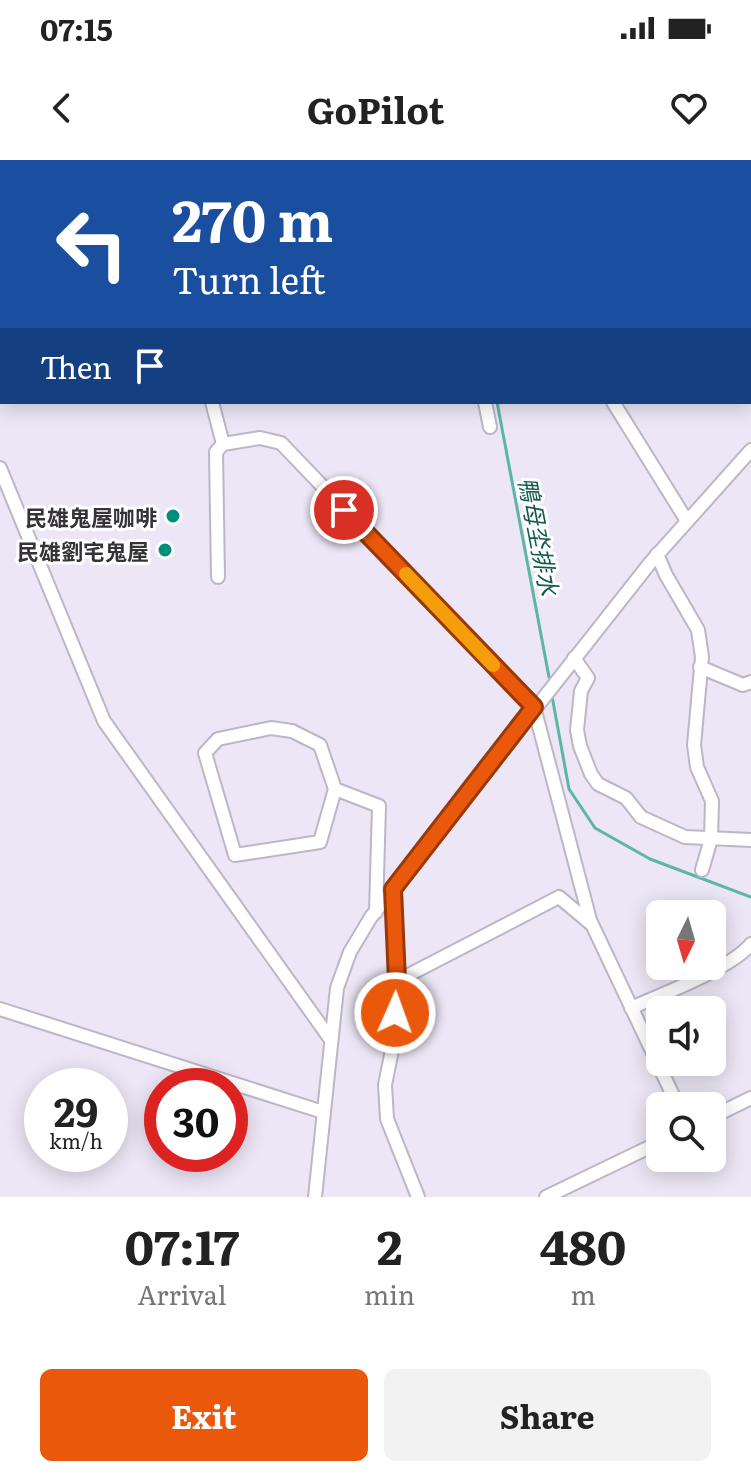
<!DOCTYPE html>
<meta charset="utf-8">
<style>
:root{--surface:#fff;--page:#f2f2f2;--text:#222;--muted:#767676;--accent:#ea580c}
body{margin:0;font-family:Literata,"Noto Sans TC",serif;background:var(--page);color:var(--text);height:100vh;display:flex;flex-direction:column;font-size:30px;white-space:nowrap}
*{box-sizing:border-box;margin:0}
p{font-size:26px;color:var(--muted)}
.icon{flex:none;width:44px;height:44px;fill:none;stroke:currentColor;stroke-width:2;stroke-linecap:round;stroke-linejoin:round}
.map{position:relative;height:1037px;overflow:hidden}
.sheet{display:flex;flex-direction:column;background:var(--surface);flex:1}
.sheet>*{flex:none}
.top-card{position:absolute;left:0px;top:0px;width:752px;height:244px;box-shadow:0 4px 20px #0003;background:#1a4fa0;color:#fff;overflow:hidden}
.needle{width:52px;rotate:185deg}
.fabs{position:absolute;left:646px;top:740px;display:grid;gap:16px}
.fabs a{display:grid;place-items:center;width:80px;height:80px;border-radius:12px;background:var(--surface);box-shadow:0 4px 20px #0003;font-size:40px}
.speed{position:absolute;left:24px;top:908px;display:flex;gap:16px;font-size:40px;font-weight:700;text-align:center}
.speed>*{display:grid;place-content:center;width:104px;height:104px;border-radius:50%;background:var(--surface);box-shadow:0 4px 20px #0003;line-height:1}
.speed small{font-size:20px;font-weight:400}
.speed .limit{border:12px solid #d22;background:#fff;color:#111}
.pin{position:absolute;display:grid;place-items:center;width:68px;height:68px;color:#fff;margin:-34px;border:4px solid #fff;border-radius:50%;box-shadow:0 2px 8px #0007}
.me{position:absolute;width:88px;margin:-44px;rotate:2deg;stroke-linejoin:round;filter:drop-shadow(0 0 6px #0008)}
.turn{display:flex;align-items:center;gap:28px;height:168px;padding:0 40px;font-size:36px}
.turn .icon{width:104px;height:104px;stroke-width:2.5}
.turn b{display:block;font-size:56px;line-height:68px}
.then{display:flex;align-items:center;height:76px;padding:0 40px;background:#0003;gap:16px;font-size:30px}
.eta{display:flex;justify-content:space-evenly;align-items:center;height:136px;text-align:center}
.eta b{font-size:48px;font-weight:700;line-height:56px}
.button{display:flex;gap:16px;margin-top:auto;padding:16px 40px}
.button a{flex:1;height:92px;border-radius:12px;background:var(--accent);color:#fff;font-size:32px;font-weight:700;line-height:92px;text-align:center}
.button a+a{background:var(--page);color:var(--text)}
.status{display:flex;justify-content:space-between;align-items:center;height:56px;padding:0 40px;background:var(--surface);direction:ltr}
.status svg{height:22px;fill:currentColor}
header{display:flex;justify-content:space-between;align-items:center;height:104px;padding:0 40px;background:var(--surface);font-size:36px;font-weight:700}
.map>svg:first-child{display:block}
</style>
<div class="status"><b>07:15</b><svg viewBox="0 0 49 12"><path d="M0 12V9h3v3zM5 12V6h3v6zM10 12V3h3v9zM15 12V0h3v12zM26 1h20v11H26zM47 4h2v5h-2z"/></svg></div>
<header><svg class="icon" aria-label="back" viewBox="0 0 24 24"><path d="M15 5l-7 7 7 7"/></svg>GoPilot<svg class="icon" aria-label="heart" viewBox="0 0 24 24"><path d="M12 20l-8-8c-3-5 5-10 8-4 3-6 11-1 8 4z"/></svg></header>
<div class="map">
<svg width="751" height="1037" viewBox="0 0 751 1037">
<rect width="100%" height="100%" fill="#ece6f6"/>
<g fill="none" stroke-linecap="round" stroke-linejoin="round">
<g stroke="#5db6a2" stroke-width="3">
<polyline points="444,0 445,2"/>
<polyline points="497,242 549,517"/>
<polyline points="552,536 569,629 595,668 650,699 751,737"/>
</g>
<defs>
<g id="minor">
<polyline points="41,0 43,2"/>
<polyline points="433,0 434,2"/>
<polyline points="452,0 453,2"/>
<polyline points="463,0 464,2"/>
<polyline points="545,2 548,0"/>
<polyline points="0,197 2,196"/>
<polyline points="212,242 223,284 216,292 218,417"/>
<polyline points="485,242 490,267"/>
<polyline points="613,242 687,361"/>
<polyline points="223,284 260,278 281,283 534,547 590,760 678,946"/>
<polyline points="0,308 104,561 331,880"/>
<polyline points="657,394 666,415 698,470 702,497 694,585 697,607 712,641 711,679 702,710"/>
<polyline points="574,498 588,518 581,531 577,570 580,586 591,614 598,624 626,638 641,657 685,677 751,680"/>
<polyline points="700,507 743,525 751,522"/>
<polyline points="335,629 320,585 292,571 271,568 218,579 205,593 235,695 320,682 335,629 379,646 376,752"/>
<polyline points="393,729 397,821 393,885 385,925 387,959 418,1037"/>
<polyline points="397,821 559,737 590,763"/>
<path d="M631,848c31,-14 101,-40 120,-64"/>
<polyline points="0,849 323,952"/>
<polyline points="712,957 751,938"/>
<polyline points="315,1037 337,828 350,792 371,757 650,403 751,290"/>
<polyline points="546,1037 660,982"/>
</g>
</defs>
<use href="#minor" stroke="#bcb6c5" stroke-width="16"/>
<use href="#minor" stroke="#fff" stroke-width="12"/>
</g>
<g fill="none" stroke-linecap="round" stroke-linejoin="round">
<defs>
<polyline id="route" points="344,350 534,547 393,729 397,821 395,853"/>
</defs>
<use href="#route" stroke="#983908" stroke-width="20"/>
<use href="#route" stroke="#ea580c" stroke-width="14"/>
<polyline stroke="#f59e0b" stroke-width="14" points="406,414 493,505"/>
</g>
<g fill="#008f7a" stroke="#fff" stroke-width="3">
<circle cx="173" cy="356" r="8"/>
<circle cx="165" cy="390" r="8"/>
</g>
<g text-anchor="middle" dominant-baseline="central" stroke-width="6" stroke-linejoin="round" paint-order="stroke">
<g font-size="22" font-weight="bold" fill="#353339" stroke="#fff" text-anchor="end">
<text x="157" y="356">民雄鬼屋咖啡</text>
<text x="149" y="390">民雄劉宅鬼屋</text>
</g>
<g font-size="24" font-style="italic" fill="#105b4e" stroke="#fff">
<text transform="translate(540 376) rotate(79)">鴨母坔排水</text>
</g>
</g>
</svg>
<div class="fabs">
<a><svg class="needle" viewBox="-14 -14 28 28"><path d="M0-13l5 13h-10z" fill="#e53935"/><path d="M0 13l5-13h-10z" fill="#767676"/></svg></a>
<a><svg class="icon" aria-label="sound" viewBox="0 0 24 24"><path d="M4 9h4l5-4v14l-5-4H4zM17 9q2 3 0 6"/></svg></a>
<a><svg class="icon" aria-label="search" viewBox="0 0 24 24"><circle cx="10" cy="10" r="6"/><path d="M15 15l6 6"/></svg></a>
</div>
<div class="speed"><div>29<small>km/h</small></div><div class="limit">30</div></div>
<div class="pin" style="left:344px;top:350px;background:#d93025"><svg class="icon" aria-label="arrive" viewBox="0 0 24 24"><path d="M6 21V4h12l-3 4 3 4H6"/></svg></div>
<svg class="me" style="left:395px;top:853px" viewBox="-20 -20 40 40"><circle r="17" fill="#ea580c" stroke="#fff" stroke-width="3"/><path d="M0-11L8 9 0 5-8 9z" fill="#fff"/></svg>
<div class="top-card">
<div class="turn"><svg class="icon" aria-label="left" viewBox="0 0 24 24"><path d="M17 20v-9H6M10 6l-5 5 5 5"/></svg><div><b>270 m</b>Turn left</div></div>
<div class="then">Then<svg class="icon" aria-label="arrive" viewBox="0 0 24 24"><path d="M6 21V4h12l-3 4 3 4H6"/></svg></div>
</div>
</div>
<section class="sheet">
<div class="eta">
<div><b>07:17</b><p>Arrival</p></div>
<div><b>2</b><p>min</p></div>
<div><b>480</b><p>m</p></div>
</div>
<div class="button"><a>Exit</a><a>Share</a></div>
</section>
